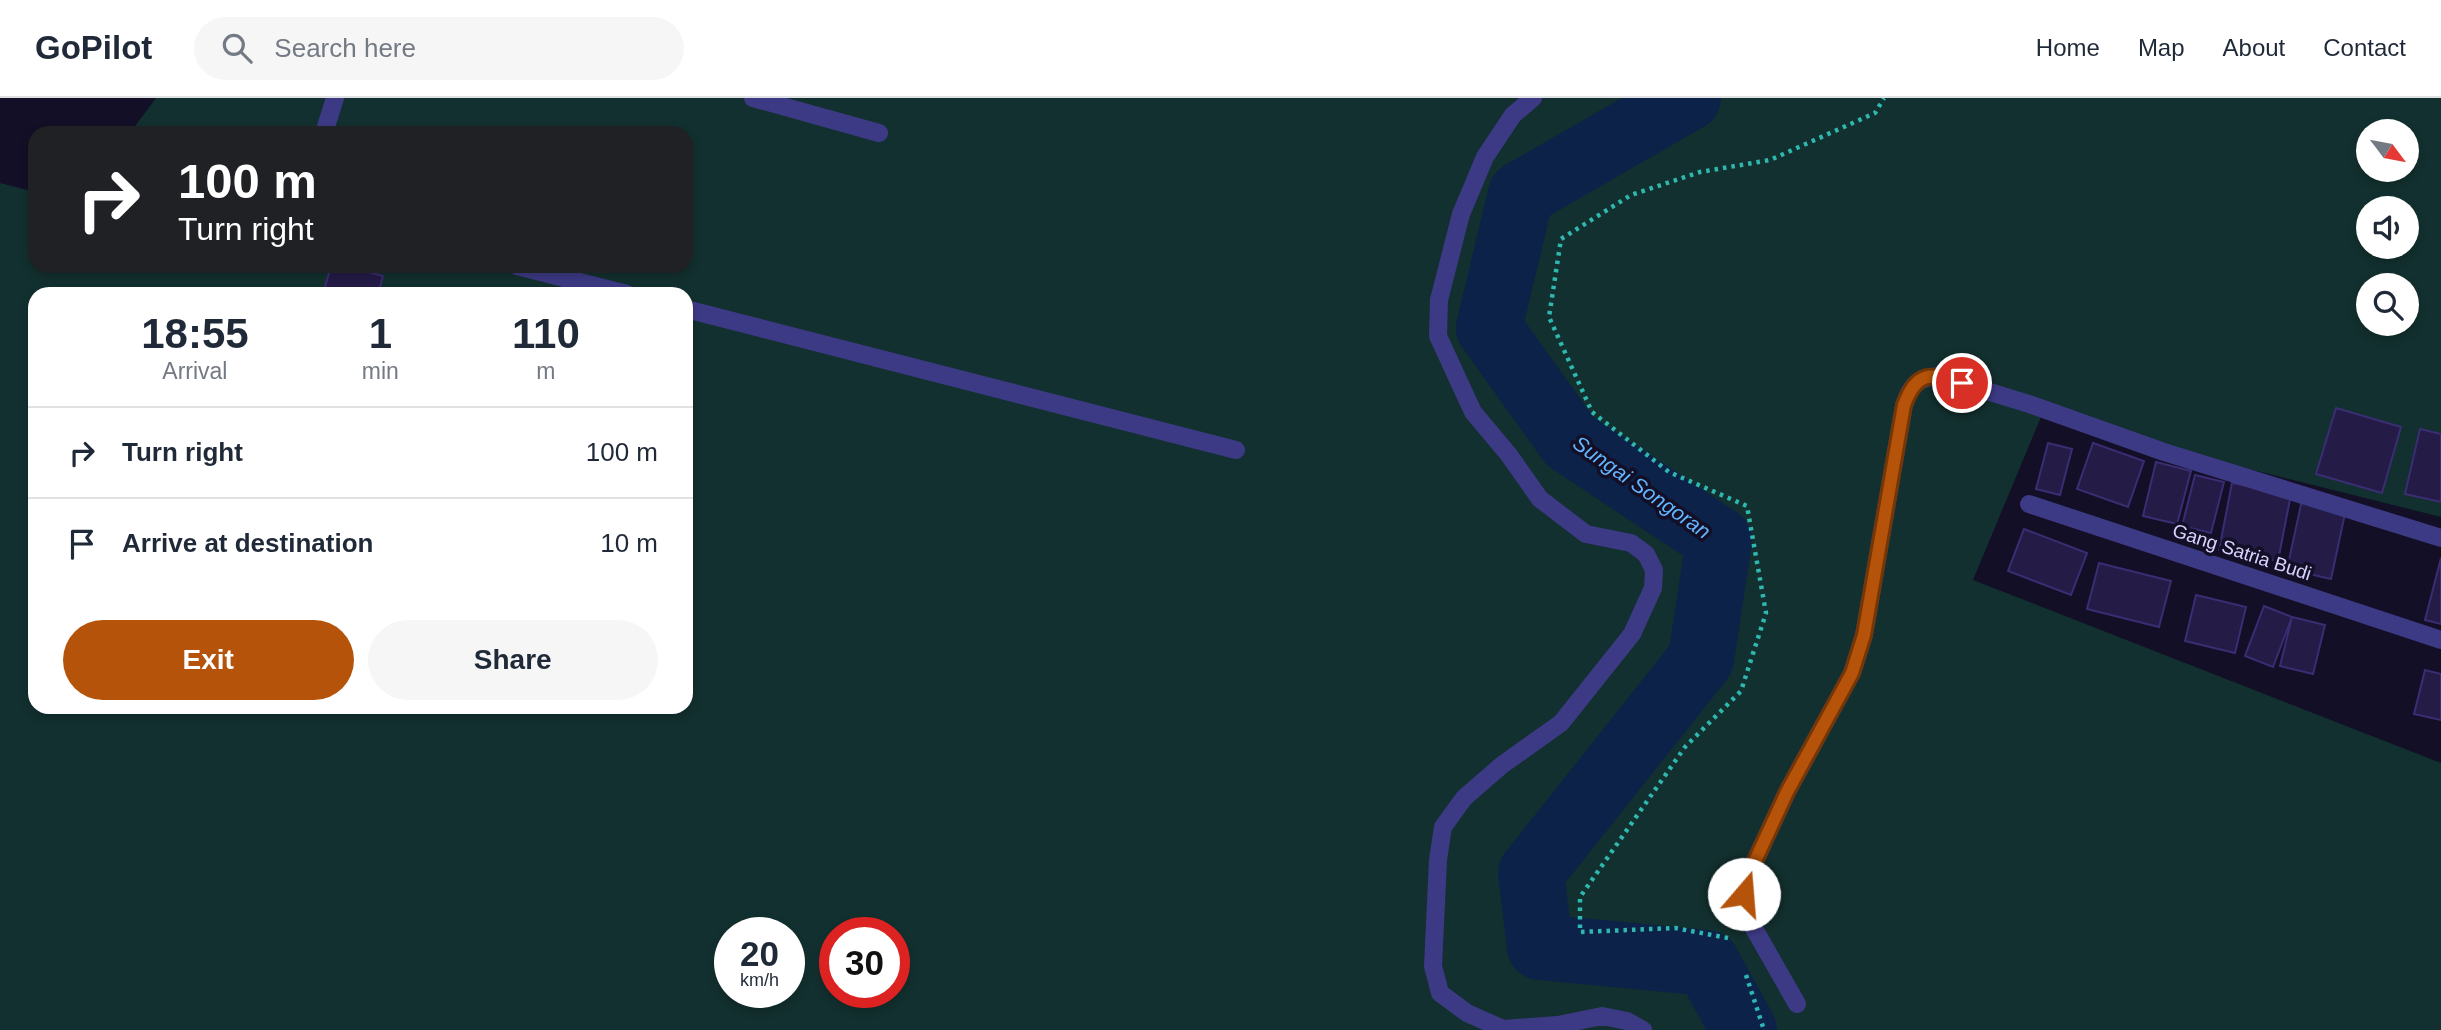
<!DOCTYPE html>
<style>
:root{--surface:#fff;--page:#f6f6f7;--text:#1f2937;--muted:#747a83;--line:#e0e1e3;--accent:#b45309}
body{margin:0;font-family:Arial,sans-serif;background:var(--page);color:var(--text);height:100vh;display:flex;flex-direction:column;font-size:26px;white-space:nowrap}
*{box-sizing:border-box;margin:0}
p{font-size:23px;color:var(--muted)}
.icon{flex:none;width:38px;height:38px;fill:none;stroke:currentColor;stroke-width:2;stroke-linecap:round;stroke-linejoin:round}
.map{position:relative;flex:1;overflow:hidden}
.drawer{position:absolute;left:28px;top:189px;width:665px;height:427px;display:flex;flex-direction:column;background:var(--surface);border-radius:21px;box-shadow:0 4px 10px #0003}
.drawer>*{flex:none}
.top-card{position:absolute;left:28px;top:28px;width:665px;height:147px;border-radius:21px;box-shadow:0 4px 10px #0003;background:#202124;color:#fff;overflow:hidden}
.needle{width:46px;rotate:122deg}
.buttons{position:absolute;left:2356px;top:21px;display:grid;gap:14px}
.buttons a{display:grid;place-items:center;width:63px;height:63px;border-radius:50%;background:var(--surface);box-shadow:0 4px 10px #0003;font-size:35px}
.speed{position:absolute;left:714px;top:819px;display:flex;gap:14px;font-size:35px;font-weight:700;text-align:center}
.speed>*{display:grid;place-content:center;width:91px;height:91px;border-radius:50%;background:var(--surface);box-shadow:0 4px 10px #0003;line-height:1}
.speed small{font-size:18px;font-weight:400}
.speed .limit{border:10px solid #d22;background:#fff;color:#111}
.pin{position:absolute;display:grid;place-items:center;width:60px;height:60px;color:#fff;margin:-30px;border:4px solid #fff;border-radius:50%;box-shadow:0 2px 7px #0007}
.me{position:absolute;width:77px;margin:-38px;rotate:18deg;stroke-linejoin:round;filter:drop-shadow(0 0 5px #0008)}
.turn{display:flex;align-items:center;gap:24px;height:147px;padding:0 35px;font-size:32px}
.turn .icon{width:91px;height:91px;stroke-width:2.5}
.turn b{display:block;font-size:49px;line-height:60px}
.eta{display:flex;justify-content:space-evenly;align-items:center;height:119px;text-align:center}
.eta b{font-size:42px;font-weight:700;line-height:49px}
.primary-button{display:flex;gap:14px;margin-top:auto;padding:14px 35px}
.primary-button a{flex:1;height:80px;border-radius:42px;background:var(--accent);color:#fff;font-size:28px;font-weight:700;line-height:80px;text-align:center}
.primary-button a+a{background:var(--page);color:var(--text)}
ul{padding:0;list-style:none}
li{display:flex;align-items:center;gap:21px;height:91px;padding:0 35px;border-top:2px solid var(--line)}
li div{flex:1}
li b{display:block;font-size:26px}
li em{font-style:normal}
header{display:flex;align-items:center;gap:42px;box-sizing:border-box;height:98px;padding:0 35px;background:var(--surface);border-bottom:2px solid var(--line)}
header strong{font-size:33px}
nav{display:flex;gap:38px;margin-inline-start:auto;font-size:24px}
.search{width:490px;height:63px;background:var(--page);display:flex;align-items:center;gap:18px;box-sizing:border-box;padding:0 24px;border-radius:38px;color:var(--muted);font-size:26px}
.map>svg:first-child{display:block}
</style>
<header>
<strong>GoPilot</strong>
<div class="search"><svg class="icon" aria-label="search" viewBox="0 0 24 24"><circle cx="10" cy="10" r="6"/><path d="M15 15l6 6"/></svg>Search here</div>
<nav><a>Home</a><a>Map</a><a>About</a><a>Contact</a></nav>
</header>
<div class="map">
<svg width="2441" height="932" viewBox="0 0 2441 932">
<rect width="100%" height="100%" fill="#130f26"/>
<path fill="#12302f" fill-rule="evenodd" d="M156,0h2285v419l-400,-100 -68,163 468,183v267h-2441v-847l35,9v74h651v-133h-556zM2368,33h38v39h-38zM2368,110h38v39h-38zM2368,187h38v39h-38zM35,196h651v413h-651zM730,835h59v59h-59zM835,835h59v59h-59z"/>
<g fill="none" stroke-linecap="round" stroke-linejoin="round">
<polyline stroke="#0c2248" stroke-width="66" points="1688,0 1521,96 1489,230 1570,343 1719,442 1701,561 1531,775 1540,849 1707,865 1744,932"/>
</g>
<g fill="#241b47" stroke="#3b2d73" stroke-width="2">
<polygon points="331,168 346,168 383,178 378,196 323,196"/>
<polygon points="2336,310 2401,329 2382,395 2316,376"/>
<polygon points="2420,331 2441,336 2441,404 2405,396"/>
<polygon points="2048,345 2072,351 2060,397 2036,391"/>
<polygon points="2093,345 2144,363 2128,409 2077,391"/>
<polygon points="2156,364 2191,373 2177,426 2143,418"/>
<polygon points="2195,377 2224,384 2211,435 2182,428"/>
<polygon points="2232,385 2291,396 2278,463 2219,452"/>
<polygon points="2302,402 2346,411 2331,481 2287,471"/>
<polygon points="2024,431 2087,455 2071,497 2008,473"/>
<polygon points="2441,460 2441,526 2425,522"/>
<polygon points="2099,465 2171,483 2159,529 2087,511"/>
<polygon points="2196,497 2246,509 2235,555 2185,543"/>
<polygon points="2264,508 2292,519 2273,569 2245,558"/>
<polygon points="2292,519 2325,527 2313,576 2280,568"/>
<polygon points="2425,572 2441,576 2441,622 2414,616"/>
</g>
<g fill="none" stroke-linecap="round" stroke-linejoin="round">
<g stroke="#2fb8b0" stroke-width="4.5" stroke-dasharray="3.5 5" stroke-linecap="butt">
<polyline points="1728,840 1675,830 1580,834 1580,799 1685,649 1741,593 1766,515 1747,408 1669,374 1592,314 1549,219 1561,141 1631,97 1700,74 1770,62 1875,15 1884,0"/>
<polyline points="1746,877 1764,932"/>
</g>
<g stroke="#3d3a85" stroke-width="18">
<polyline points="753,0 879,35"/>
<polyline points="1533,0 1513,17 1485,59 1461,116 1439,202 1438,238 1473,314 1509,357 1540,401 1586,436 1631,445 1646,456 1654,472 1653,490 1632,536 1561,625 1502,667 1464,700 1443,729 1438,762 1433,868 1440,895 1467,915 1503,931 1558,927 1602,918 1627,923 1643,932"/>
<polyline points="324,35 335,0"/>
<polyline points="517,168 627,196"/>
<polyline points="686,211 1236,352"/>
<polyline points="2029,406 2441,542"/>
<path d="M1797,906l-49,-86 -4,-24 5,-20 38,-82 65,-119 12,-38 40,-230c7,-20 13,-27 34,-29l91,28 135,48 277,86"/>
</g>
</g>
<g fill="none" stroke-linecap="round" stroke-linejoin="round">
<defs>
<path id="route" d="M1744,796l5,-20 38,-82 65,-119 12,-38 40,-230c13,-34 26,-32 58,-22"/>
</defs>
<use href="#route" stroke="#753606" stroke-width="18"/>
<use href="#route" stroke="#b45309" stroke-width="12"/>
</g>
<g text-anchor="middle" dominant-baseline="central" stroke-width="7" stroke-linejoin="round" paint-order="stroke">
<g font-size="19" fill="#d9d4ff" stroke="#130f26">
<text transform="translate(2242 454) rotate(18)">Gang Satria Budi</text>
</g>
<g font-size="21" font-style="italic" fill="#62b6ff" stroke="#130f26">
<text transform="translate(1642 389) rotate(35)">Sungai Songoran</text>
</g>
</g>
</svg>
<div class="buttons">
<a><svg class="needle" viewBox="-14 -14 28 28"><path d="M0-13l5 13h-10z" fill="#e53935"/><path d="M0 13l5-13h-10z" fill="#747a83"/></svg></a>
<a><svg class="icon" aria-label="sound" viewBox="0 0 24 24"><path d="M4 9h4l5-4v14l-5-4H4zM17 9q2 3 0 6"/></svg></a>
<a><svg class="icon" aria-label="search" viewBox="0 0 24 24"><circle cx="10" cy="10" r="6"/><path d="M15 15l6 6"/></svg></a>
</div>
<div class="speed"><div>20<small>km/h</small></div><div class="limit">30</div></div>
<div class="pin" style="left:1962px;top:285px;background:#d93025"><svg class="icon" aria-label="arrive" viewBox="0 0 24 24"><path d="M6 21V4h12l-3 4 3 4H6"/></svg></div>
<svg class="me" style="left:1744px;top:796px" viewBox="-20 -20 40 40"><circle r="19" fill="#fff"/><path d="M0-13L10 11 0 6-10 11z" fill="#b45309"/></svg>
<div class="top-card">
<div class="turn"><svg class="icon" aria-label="right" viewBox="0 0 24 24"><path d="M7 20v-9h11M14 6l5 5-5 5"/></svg><div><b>100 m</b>Turn right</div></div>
</div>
<section class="drawer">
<div class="eta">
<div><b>18:55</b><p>Arrival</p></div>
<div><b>1</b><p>min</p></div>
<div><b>110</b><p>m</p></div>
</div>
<ul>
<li><svg class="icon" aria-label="right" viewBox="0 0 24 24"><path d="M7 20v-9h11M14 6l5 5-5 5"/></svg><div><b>Turn right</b></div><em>100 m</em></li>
<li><svg class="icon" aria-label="arrive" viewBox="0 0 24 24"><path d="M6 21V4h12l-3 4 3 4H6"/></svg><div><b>Arrive at destination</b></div><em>10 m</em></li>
</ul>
<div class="primary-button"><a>Exit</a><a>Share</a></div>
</section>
</div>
